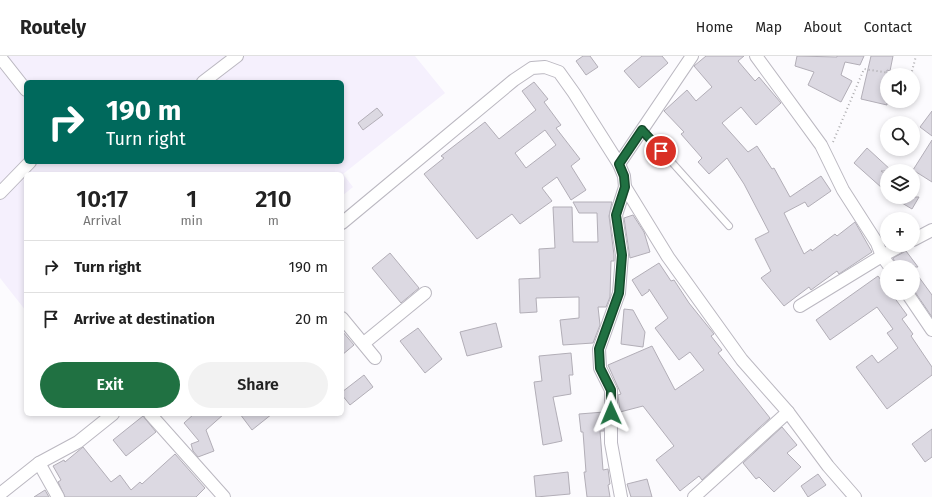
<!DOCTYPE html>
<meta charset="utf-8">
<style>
:root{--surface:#fff;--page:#f2f2f2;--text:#222;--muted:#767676;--line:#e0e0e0;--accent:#207142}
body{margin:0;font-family:"Fira Sans",sans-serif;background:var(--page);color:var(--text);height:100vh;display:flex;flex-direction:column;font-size:15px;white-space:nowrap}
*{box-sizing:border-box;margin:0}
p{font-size:13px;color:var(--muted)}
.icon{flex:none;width:22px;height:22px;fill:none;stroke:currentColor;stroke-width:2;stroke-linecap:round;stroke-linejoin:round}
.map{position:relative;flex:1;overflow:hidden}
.side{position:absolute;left:24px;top:116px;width:320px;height:244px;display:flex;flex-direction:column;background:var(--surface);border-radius:6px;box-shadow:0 2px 6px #0003}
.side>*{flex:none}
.hud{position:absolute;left:24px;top:24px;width:320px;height:84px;border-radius:6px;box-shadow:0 2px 6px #0003;background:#00695c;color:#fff;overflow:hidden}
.tools{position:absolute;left:880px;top:12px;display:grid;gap:8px}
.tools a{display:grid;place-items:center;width:40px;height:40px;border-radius:50%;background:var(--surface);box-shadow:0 2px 6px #0003;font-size:20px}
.pin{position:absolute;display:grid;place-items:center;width:34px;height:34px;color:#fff;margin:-17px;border:2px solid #fff;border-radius:50%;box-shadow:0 1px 4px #0007}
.me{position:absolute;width:44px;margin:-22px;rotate:359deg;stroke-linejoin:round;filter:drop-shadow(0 0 3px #0008)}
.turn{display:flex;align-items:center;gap:14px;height:84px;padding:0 16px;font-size:18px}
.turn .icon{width:52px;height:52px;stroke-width:2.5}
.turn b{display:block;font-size:28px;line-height:34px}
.eta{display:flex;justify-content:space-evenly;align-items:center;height:68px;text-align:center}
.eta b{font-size:24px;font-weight:600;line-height:28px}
.primary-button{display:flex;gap:8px;margin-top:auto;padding:8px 16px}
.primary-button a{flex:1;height:46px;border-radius:24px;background:var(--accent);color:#fff;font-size:16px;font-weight:600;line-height:46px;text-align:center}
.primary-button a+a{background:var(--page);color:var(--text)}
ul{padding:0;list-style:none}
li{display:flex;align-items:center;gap:12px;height:52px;padding:0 16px;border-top:1px solid var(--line)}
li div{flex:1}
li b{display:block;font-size:15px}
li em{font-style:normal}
header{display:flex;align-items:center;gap:24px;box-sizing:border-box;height:56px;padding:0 20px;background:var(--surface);border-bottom:1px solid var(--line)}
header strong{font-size:19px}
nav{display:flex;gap:22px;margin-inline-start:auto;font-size:14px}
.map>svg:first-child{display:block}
</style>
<header>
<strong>Routely</strong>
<nav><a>Home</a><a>Map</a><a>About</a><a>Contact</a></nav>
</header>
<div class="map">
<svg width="932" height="441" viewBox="0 0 932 441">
<rect width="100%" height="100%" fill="#fcfbfe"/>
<path fill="#f5f0fd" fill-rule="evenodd" d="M0,0h415l30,37 -102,81 10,13 -11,9v-22h-316v137l-26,-33zM26,26h316v80h-316z"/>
<g fill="#dcd9e2" stroke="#b2aeb7" fill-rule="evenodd">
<polygon points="583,0 590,0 598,11 586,19 576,5"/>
<polygon points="642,0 662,0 668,7 639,32 624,15"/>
<polygon points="706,0 744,0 738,5 755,25 759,21 781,47 756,69 741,51 722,67 748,96 757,90 772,113 774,112 790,141 821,120 831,135 808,151 805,146 784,157 804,198 811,193 812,195 835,178 837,180 855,166 872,196 839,218 837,215 811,234 809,231 784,250 761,222 771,215 755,183 769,176 744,128 727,102 709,118 698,106 702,102 681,78 684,76 664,55 687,34 696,45 712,31 694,10"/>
<polygon points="797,0 837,1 837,0 864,0 860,9 845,6 841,19 852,25 841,46 808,29 814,16 795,10"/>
<polygon points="871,0 893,0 890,15 887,14 887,49 861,43"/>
<path d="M534,26l14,17 -4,3 17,23 -5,3 24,31 -9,7 15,24 -15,10 -14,-23 -15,11 10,13 -32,23 -8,-10 -35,25 -53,-65 20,-16 -3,-2 44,-34 14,17 37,-29 -14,-19zM545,74l11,15 -30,23 -11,-15z"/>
<polygon points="377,52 383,59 363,74 358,67"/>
<polygon points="932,55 932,80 920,71"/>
<polygon points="932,84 932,126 913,114"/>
<polygon points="867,92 892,115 881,115 887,119 887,126 882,132 854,107"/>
<polygon points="892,141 919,141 912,153"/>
<polygon points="573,146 612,146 609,160 614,199 614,205 611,205 610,241 606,251 598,251 600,269 593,287 563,289 560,264 579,262 579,241 536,242 537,256 520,257 519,223 540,222 539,193 555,192 553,151 572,151 573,186 598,186 597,157 579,157"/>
<polygon points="633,159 644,176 650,196 630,202 624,162"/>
<polygon points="906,195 918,211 897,211 893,202"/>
<polygon points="390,197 419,232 401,247 372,212"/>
<polygon points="659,207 671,225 674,224 689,247 714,278 711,280 722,294 718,297 770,362 702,424 699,420 680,435 656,404 674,390 643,350 620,356 618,339 621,338 608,309 652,290 675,334 704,314 690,296 679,304 655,272 668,262 649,233 649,235 642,240 632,224"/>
<polygon points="913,213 932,239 932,261 913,233"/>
<polygon points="878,220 887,232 887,237 891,237 907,259 902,263 913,278 911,280 932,311 932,319 887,353 856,311 872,299 878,307 898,292 887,277 893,273 877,251 830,284 816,264"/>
<polygon points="624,253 633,254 645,276 643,291 621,288"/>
<polygon points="496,267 502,291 467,300 460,276"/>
<polygon points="418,272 442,303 425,317 400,285"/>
<polygon points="342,275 354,289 342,299"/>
<polygon points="571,297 573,319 569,319 571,338 553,341 562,385 543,389 534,326 542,325 539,300"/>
<polygon points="364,319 373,331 350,349 342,339 342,336"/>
<polygon points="604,356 604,375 600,375 603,414 608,413 610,428 608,429 610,441 587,441 584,416 586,416 583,376 581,376 579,358"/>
<polygon points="194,358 224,358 206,374 214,395 198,401 193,395 191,388 199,385 184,367"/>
<polygon points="240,358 272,358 252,374"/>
<polygon points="143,360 156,376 126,400 113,384"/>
<polygon points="782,371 797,389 787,397 801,411 774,436 759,421 756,423 743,407"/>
<polygon points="932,373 932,401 925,406 912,388"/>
<polygon points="83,391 111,426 120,419 131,434 140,426 142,428 175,398 205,432 196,441 65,441 58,426 61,424 53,410 64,404 65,406"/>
<polygon points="568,416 570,438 536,441 534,420"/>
<polygon points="818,418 826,429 808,441 801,430"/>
<polygon points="647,423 652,441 631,441 627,428"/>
<polygon points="45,434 49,441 34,441"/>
</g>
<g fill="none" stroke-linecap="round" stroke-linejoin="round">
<defs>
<polyline id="service" points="642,73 729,170"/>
<g id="minor">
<polyline points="692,0 619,108 624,120 625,131 668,201 742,304 788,356 828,410 855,441"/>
<polyline points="756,0 821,89 843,134 877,187 882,200 902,189"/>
<polyline points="0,1 26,34"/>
<polyline points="203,26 237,0"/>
<polyline points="0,137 30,106"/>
<polyline points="342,167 514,24 532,12 545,11 559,16 574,37 619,108"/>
<polyline points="913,184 932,174"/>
<polyline points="907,237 932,274"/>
<polyline points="800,250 882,200 890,211"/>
<polyline points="342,262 375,302"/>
<polyline points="364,287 425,237"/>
<polyline points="150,358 224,441"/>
<polyline points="39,407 58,441"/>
<polyline points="0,438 39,407 78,386 113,358"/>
<polyline points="621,441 611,387 611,334 600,312 599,293 619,237 622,199 616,159 625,131"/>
<polyline points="694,441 788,356"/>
</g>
</defs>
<use href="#service" stroke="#bbb8c1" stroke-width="8"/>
<use href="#minor" stroke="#bbb8c1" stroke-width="14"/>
<g stroke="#adacaf" stroke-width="2" stroke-dasharray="1 3" stroke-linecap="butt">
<polyline points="911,19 916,0"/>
<polyline points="833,86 864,13 902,19"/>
</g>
<use href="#service" stroke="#fff" stroke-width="6"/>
<use href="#minor" stroke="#fff" stroke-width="12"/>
</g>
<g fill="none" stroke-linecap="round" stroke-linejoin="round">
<defs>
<polyline id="route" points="611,357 611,334 600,312 599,293 619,237 622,199 616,159 625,131 624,120 619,108 642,74 661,95"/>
</defs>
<use href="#route" stroke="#15492b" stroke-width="10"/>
<use href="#route" stroke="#207142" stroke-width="7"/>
</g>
</svg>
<div class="tools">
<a><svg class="icon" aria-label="sound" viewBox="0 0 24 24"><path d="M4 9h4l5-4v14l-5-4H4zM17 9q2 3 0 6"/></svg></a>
<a><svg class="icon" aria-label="search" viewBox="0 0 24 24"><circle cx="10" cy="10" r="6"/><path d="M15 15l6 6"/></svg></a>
<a><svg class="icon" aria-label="layers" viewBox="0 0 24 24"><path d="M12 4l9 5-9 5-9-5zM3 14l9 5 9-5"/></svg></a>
<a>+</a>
<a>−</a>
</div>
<div class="pin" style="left:661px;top:95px;background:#d93025"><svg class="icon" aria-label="arrive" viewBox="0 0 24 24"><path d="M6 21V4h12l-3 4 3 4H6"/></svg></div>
<svg class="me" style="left:611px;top:357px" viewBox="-20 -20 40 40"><path d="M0-17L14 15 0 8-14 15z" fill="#207142" stroke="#fff" stroke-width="4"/></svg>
<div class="hud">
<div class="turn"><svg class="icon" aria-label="right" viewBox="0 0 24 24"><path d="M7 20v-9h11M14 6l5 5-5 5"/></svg><div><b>190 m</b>Turn right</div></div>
</div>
<section class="side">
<div class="eta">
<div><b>10:17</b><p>Arrival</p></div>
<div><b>1</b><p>min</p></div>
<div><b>210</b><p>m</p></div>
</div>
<ul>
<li><svg class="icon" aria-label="right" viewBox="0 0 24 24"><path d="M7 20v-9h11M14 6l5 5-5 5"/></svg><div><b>Turn right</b></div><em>190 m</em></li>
<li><svg class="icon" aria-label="arrive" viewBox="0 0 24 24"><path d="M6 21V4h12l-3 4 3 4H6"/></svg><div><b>Arrive at destination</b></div><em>20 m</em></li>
</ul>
<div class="primary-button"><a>Exit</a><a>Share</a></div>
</section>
</div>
